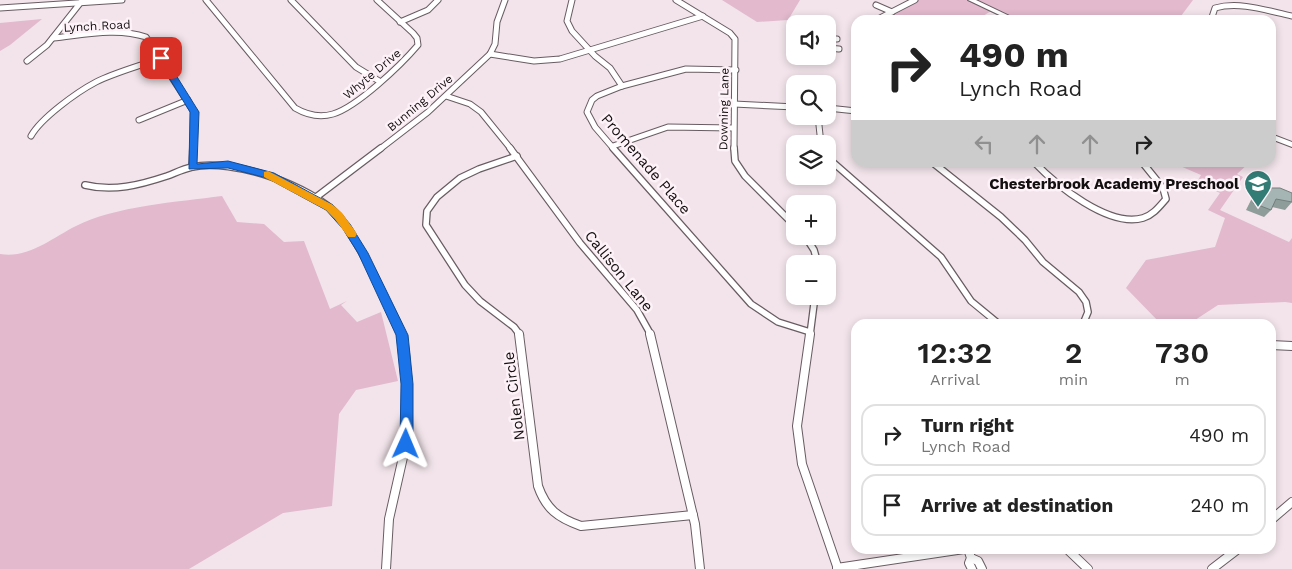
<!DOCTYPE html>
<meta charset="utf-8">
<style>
:root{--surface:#fff;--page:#f6f6f6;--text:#222;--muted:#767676;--line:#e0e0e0}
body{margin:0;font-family:"Work Sans",sans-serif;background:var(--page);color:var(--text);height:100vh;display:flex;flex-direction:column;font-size:19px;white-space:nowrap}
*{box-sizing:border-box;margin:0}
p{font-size:16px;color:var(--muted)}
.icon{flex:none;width:28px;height:28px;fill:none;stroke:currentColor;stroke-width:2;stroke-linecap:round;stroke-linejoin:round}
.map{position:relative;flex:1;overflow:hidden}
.panel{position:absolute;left:851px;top:319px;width:425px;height:235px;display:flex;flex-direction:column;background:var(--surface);border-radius:15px;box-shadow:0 2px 8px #0003}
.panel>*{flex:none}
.banner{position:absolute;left:851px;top:15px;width:425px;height:152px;border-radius:15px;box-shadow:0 2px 8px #0003;background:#fff;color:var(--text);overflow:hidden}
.controls{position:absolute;left:786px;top:15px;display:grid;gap:10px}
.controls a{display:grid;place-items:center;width:50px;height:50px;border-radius:10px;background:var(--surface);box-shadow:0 2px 8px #0003;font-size:25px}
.pin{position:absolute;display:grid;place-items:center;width:42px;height:42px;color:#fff;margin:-21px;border-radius:10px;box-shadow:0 2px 8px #0006}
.me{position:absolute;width:55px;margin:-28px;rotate:1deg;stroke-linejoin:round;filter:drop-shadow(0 0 4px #0008)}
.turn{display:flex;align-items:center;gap:18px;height:105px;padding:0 25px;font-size:22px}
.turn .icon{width:65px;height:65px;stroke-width:2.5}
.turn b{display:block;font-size:35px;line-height:42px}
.lanes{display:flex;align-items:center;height:48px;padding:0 25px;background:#0003;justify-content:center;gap:25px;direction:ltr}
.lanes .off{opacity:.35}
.eta{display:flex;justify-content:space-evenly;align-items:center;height:85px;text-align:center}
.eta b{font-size:30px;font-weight:600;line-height:35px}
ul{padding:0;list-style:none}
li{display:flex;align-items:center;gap:15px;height:62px;margin:0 10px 8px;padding:0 15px;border:2px solid var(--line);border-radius:15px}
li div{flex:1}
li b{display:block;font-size:19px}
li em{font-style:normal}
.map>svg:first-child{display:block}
</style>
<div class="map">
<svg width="1292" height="569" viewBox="0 0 1292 569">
<rect width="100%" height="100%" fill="#f2e4ea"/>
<g fill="#e2b9cd">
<polygon points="722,0 800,0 788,20 757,22"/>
<polygon points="915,0 1193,0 1178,20 1015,20 993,10 976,20 876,20"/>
<polygon points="42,19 10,45 0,51 0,23"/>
<polygon points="1173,163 1249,163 1237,174 1243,177 1220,210 1289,242 1292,238 1292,303 1285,302 1218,305 1189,324 1161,324 1126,288 1146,260 1215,247 1225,218 1208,210 1220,193 1197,182 1201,175"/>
<path d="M222,196l15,26 27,2 20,18 20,-1 26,68 17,-8 -6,4 16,17 24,-10 17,69 -42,9 -17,24 -7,92 -49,7 -94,56h-189v-315c28,5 52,-16 76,-28 39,-20 102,-24 146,-30z"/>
</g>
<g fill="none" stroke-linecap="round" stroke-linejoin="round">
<defs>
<g id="street-far2">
<path d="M206,0l89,108c12,7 24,10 38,6 24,-7 68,-49 85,-69l-1,-7 -4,-5 -36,-33"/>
<polyline points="291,0 356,67 379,81"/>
<polyline points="572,0 567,21 572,31 595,56 610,68 622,86"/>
<polyline points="676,0 730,33 735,39 734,149"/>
<polyline points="876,5 892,12"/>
<polyline points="0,8 122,0"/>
<polyline points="876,20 915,0"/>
<path d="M1211,20l4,-12c25,-7 53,3 77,8"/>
<polyline points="400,22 428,10 438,0"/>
<path d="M53,38c30,-3 64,-11 93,-1l48,75 -1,37"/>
<polyline points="828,39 837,39"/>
<polyline points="828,48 839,49"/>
<polyline points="490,54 534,61 560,59 703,16"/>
<polyline points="27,61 47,45 81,2"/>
<polyline points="446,96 470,104 481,112 511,149"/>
<polyline points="734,104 795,107"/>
<polyline points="828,108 856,111"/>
<polyline points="818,116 821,144"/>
<polyline points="139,120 188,100"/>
<path d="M31,136c10,-18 46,-44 65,-54 20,-10 44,-16 65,-24"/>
<polyline points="613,146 668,127 733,128"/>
<polyline points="380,149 428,112 490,54 495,44 497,22 505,0"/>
<polyline points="614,149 595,127 587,112 592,100 597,96 622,86 686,69 736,70"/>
</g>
<g id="street-far1">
<polyline points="510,148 580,243 637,310 651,335"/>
<polyline points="613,148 751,304 778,322 810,332"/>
<polyline points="734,148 735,161 745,176 795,226"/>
<polyline points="517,156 479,169 460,178 437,197 427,211 426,225 465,285 480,301 514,327 520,335"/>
<polyline points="828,158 941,257 971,301 999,324"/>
<polyline points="932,162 1001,217 1025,240 1043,262 1079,292 1086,302 1088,312 1083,324"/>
<path d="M1034,162c22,23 75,66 109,56 10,-3 16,-11 23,-19l-3,-11 -21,-26"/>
<polyline points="192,167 193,148"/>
<path d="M85,185c28,7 55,0 82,-9 8,-3 16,-7 25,-9 41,-9 118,18 147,49 5,5 8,13 12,19 19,29 33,60 48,91l2,9"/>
<polyline points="315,198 381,148"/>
<polyline points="805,236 814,250 818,264"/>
<polyline points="810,335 815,296"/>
</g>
<g id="street">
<path d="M519,334l19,152c8,23 20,32 43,40l112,-11"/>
<polyline points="650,334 695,524 700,569"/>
<polyline points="810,334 797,426 802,464 838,569"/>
<polyline points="1271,345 1292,346"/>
<polyline points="1271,520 1292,502"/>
<polyline points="968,549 971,558 969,563 972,569"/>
<polyline points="1067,549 1088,569"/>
<polyline points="971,558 978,561 982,569"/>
<polyline points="837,568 964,549"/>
<polyline points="386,569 389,519 406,444 407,384 405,352 401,334"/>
<polyline points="1212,569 1238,549"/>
</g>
<g id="secondary">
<polygon points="968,0 976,0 1018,20 1010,20"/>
<polygon points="1271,134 1292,142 1292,147 1271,139"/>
</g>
</defs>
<use href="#street-far2" stroke="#685c62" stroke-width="7"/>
<use href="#street-far1" stroke="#685c62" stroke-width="8"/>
<use href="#street" stroke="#685c62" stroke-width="10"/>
<use href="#secondary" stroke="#685c62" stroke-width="2"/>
<use href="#street-far2" stroke="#fff" stroke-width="5"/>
<use href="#street-far1" stroke="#fff" stroke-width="5.5"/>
<use href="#street" stroke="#fff" stroke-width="8"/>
<use href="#secondary" fill="#fff" fill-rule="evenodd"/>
</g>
<polygon fill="#8e9c9a" points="1260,188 1292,202 1285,210 1272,207 1271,210 1264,217 1246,210 1253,196"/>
<polygon fill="#a5b5b3" stroke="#747f7d" points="1260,188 1280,188 1292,193 1292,202 1276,199 1271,210 1253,203"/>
<polygon fill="#1a73e8" stroke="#114b97" points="158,56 164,56 199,112 197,164 228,161 274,173 333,205 350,224 368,253 408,335 413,384 413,444 411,449 406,451 402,449 400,444 401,384 396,335 358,253 343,229 326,210 267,178 228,168 189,169 190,112 157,58"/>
<polygon fill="#f59e0b" points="268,171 333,205 342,213 355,231 357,234 355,237 348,237 335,219 326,210 264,177 264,172"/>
<defs>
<symbol id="school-pin" viewBox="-11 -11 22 30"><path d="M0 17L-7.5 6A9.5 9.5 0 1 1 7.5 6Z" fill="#337b75" stroke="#fdf2f7"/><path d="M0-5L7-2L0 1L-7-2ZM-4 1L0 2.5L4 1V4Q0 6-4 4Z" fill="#fff"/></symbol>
</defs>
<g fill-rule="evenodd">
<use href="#school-pin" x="1242" y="168" width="32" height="43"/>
</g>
<g text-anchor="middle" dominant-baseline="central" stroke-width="5" stroke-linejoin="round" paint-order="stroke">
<g font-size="12" fill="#130e10" stroke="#fdf2f7">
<text transform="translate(97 26) rotate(-3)">Lynch Road</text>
<text transform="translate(372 74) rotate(-40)">Whyte Drive</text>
<text transform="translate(420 103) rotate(-40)">Bunning Drive</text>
<text transform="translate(724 109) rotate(-89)">Downing Lane</text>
</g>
<g font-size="15" fill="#130e10" stroke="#fdf2f7">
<text transform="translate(646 164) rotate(49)">Promenade Place</text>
<text transform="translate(619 271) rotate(51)">Callison Lane</text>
<text transform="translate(514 396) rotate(-97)">Nolen Circle</text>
</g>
<g font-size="15" font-weight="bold" fill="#130e10" stroke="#fdf2f7" text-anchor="end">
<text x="1239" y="184">Chesterbrook Academy Preschool</text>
</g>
</g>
</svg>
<div class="controls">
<a><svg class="icon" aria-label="sound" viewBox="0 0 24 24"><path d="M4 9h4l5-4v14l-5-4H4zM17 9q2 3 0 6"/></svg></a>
<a><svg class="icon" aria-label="search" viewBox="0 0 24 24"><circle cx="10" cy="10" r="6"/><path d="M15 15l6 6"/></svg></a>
<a><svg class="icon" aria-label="layers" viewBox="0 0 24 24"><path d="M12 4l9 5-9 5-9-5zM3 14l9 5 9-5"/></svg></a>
<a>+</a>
<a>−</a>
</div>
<div class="pin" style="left:161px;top:58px;background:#d93025"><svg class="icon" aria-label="arrive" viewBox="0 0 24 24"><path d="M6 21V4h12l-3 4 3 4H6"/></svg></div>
<svg class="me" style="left:406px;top:444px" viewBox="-20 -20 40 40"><path d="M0-17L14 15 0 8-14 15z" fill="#1a73e8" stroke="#fff" stroke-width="4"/></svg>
<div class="banner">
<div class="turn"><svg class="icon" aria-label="right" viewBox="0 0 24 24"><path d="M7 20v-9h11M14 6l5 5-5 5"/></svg><div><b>490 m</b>Lynch Road</div></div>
<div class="lanes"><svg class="icon off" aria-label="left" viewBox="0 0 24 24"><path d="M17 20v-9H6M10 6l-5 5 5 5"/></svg><svg class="icon off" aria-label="ahead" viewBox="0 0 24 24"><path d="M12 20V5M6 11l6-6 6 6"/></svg><svg class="icon off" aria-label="ahead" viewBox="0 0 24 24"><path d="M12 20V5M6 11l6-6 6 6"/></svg><svg class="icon" aria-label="right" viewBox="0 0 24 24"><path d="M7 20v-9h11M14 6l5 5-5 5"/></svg></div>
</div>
<section class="panel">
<div class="eta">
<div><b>12:32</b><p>Arrival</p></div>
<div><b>2</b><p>min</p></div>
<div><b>730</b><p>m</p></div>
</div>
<ul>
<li><svg class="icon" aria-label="right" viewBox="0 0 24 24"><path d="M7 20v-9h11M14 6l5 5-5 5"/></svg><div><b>Turn right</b><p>Lynch Road</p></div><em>490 m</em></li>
<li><svg class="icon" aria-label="arrive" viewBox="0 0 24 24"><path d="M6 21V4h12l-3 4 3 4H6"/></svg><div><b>Arrive at destination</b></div><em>240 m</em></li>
</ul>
</section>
</div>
